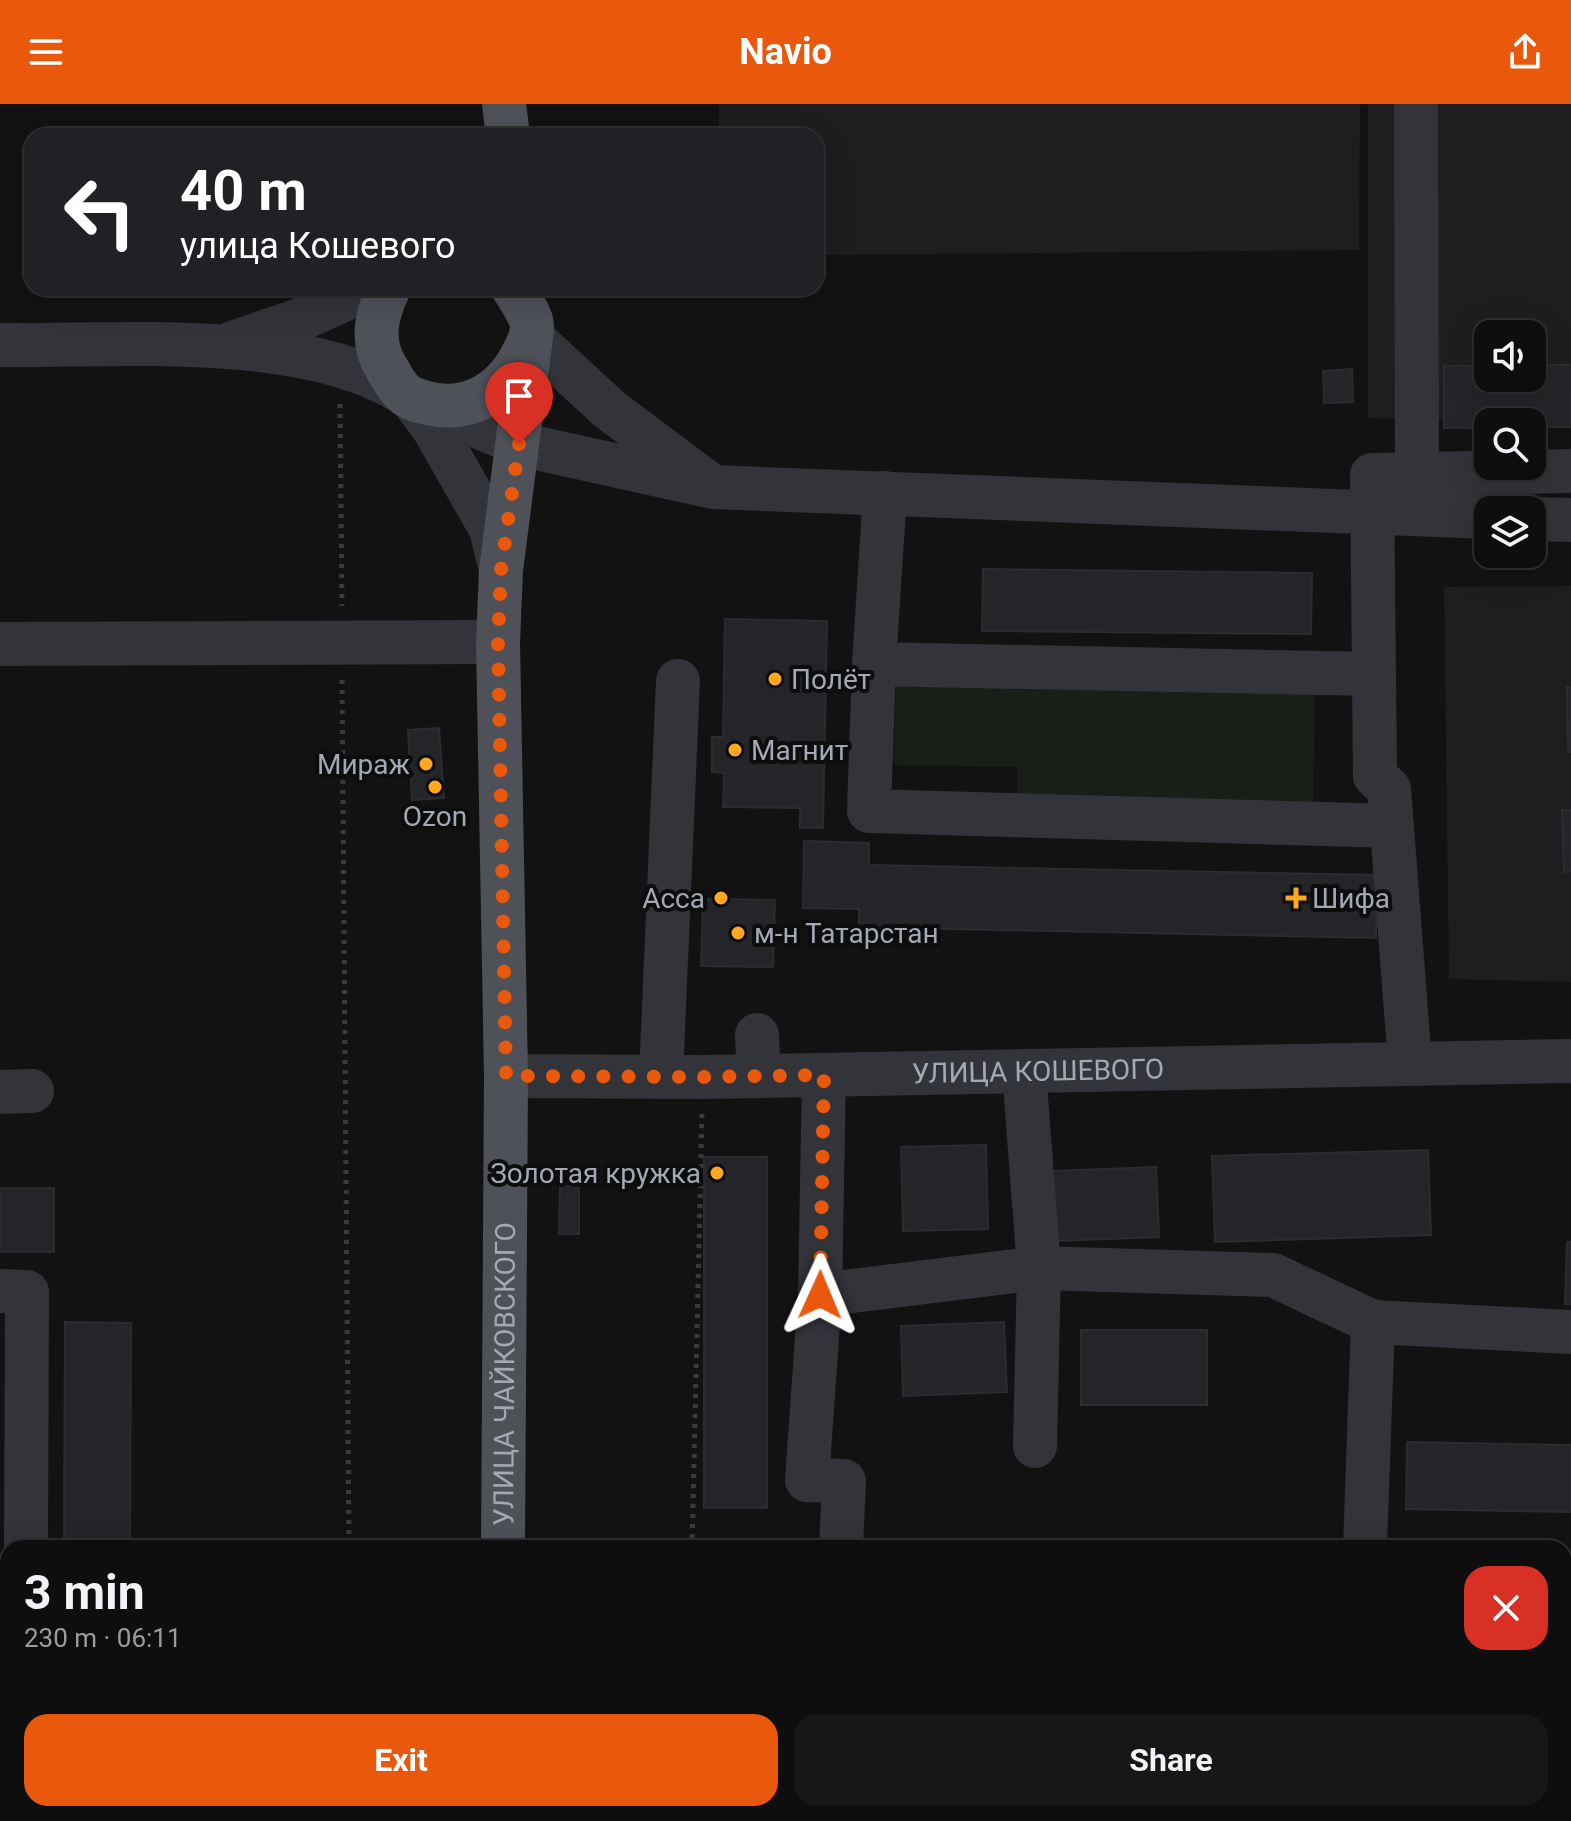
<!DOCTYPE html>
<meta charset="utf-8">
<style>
:root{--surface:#0e0e0e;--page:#171717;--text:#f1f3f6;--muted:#9b9c9e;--line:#2e2e2e;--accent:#ea580c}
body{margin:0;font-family:Roboto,sans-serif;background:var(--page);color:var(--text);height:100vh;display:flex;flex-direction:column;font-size:30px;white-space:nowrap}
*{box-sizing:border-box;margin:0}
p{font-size:26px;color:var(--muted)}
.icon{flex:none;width:44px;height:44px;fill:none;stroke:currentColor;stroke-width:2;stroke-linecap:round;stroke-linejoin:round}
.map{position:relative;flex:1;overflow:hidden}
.panel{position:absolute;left:0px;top:1436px;width:1572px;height:282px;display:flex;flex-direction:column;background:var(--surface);border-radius:24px 24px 0 0;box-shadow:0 8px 32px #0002,0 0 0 2px var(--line)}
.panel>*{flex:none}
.top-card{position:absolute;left:24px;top:24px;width:800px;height:168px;border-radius:24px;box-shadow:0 8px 32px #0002,0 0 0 2px var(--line);background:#202124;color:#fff;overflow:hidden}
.buttons{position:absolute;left:1474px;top:216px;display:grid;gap:16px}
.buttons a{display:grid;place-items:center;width:72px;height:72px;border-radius:16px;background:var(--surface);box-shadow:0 8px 32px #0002,0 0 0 2px var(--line);font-size:40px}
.pin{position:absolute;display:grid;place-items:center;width:68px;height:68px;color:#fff;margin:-82px -34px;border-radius:50% 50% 50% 0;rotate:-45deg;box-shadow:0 0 8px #0007}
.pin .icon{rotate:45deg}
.me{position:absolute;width:88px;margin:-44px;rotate:1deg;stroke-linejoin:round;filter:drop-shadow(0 0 6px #0008)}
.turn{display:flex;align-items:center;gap:28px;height:168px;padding:0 24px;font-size:36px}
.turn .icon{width:104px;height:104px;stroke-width:2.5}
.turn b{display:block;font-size:56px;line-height:68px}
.round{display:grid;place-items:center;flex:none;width:84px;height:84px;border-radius:24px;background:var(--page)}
.headline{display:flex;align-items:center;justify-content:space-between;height:136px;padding:0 24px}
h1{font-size:48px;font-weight:700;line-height:60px}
.cta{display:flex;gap:16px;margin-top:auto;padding:16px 24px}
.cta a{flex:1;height:92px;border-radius:24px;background:var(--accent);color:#fff;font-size:32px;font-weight:700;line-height:92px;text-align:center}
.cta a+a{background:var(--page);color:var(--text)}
header{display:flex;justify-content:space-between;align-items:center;height:104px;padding:0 24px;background:var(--accent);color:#fff;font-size:36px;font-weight:700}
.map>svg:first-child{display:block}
</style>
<header><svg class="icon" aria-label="menu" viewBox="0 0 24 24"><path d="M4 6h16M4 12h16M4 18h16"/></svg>Navio<svg class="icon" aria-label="share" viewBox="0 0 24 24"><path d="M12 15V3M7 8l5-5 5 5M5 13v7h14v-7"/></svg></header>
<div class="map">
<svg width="1571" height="1717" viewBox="0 0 1571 1717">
<rect width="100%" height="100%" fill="#121213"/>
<g fill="#1e1e21" fill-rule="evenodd">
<polygon points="719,0 1360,0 1359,146 816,151 816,32 719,32"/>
<path d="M1368,0h203v319l-203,-5zM1488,230h44v44h-44z"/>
<polygon points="1571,482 1571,878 1449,875 1444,483"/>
</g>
<polygon fill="#181f18" points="896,573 1315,580 1313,703 1017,698 1017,663 894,661"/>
<g fill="#242528" stroke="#2b2c30" stroke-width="2">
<polygon points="1532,261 1571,261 1571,323 1532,323 1532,318 1488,318 1488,324 1444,324 1444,262 1488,262 1488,274 1532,274"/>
<polygon points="1352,265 1353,298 1324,299 1323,267"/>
<polygon points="983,465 1312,469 1311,530 982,527"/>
<polygon points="725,515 827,517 823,724 800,724 800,704 723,703 724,669 712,668 712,633 723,633"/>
<polygon points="1567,583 1571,583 1571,648 1568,648"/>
<polygon points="439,624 444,694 412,696 408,626"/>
<polygon points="1562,706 1571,706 1571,767 1564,768"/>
<polygon points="804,737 869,739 869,761 1377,771 1376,834 859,823 859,805 803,804"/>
<polygon points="703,795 775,796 773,863 701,862"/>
<polygon points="986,1041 988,1125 903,1127 901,1043"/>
<polygon points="1428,1046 1431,1131 1215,1138 1212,1052"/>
<rect x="704" y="1053" width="63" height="351"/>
<polygon points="1156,1063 1159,1133 1055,1137 1053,1067"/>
<polygon points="560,1082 579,1083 579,1130 559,1130"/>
<rect x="0" y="1084" width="54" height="64"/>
<polygon points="1567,1138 1571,1138 1571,1200 1565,1200"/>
<polygon points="65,1218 131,1219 130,1444 64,1444"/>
<polygon points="1004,1218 1007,1288 903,1292 901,1222"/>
<rect x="1081" y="1226" width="126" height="75"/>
<polygon points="1407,1338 1571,1341 1571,1408 1406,1405"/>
<rect x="1564" y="1567" width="7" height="64"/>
<rect x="64" y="1710" width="66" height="7"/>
<polygon points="1045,1710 1311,1710 1311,1717 1046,1717"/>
</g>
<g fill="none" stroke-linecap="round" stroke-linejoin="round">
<g stroke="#383b40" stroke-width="5" stroke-dasharray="4 6" stroke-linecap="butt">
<polyline points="340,300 342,502"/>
<polyline points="342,576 349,1444"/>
<polyline points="692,1444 702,1009"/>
<polyline points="351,1710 351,1717"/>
<polyline points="685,1717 685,1710"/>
</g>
<g stroke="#323439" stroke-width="44">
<polyline points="1416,0 1417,370"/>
<polyline points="531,233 609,305 705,377"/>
<polyline points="232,239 297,217 369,184"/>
<path d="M0,241c118,1 300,-15 402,47"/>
<polyline points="412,295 434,325 491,425 501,466"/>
<polyline points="418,297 519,340 713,383 1488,413"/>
<polyline points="1532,415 1571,416"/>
<polyline points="0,540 498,538"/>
<polyline points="874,560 885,389"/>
<polyline points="1374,570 874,560 869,707 1392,722"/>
<polyline points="757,931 759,972"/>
<polyline points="1410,959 1389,685 1375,672 1372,371 1571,367"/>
<polyline points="1024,967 1039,1164 1035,1342"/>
<polyline points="824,971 820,1191 807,1376 844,1377 841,1444"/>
<path id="s1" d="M506,972l197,1 868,-16"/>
<polyline points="661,973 678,577"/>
<polyline points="0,988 32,987"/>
<polyline points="0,1187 27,1188 26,1444"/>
<polyline points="820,1191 1039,1164 1273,1171 1373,1218"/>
<polyline points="1365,1444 1373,1218 1571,1228"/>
<polyline points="1564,1477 1571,1477"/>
<polyline points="1564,1691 1571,1691"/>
<polyline points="837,1710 837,1717"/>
<polyline points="24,1717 24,1710"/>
<polyline points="1356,1717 1357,1710"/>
</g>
<g stroke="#4e5158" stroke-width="44">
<polyline points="504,0 508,32"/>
<path d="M389,184c-13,27 -19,54 -2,81 5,8 10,19 18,25 6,5 14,7 22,9 45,11 80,-14 98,-53 5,-10 9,-19 6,-30 -4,-10 -12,-23 -18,-32"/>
<path id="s2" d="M503,1444l3,-472 -8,-434 3,-72 30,-233"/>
<polyline points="502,1717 502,1710"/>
</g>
</g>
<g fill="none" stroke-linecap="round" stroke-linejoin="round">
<polyline stroke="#ea580c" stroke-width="14" stroke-dasharray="0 25.2" points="519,340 501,466 498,538 506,972 703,973 824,971 820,1191"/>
</g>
<g fill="#ffa81e" stroke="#0d0d0e" stroke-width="3">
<circle cx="775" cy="575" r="8"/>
<circle cx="735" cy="646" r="8"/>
<circle cx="426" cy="660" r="8"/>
<circle cx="435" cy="683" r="8"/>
<circle cx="721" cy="794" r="8"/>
<path d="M1292 782h8v8h8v8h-8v8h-8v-8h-8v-8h8z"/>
<circle cx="738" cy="829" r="8"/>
<circle cx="717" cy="1069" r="8"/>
</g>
<g text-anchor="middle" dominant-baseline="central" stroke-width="8" stroke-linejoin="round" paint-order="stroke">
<g font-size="28" fill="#a2a9b5" stroke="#0d0d0e" text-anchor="start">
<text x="791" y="575">Полёт</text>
<text x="751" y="646">Магнит</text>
<text x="410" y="660" text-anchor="end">Мираж</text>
<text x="435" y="712" text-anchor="middle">Ozon</text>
<text x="705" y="794" text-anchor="end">Acca</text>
<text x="1312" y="794">Шифа</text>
<text x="754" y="829">м-н Татарстан</text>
<text x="701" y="1069" text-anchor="end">Золотая кружка</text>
</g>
<g font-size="28" fill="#a2a9b5" stroke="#0d0d0e">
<text stroke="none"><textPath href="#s1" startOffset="532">УЛИЦА КОШЕВОГО</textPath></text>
<text stroke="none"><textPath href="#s2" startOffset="174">УЛИЦА ЧАЙКОВСКОГО</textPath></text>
</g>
</g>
</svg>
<div class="buttons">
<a><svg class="icon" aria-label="sound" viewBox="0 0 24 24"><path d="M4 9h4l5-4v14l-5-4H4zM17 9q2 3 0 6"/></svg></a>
<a><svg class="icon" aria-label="search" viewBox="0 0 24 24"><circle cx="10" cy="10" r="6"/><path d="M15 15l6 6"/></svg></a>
<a><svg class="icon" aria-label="layers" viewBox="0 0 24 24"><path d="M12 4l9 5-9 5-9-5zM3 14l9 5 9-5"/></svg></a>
</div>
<div class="pin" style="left:519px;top:340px;background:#d93025"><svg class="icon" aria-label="arrive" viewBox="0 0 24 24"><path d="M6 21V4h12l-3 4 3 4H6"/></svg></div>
<svg class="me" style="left:820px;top:1191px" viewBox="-20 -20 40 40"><path d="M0-17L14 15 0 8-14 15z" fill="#ea580c" stroke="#fff" stroke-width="4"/></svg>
<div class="top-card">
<div class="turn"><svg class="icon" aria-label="left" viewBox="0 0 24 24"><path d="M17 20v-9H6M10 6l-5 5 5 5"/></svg><div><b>40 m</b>улица Кошевого</div></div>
</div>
<section class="panel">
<div class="headline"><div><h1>3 min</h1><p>230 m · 06:11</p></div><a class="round" style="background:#d93025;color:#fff"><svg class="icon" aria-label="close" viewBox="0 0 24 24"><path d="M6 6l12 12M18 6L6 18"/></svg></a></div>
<div class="cta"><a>Exit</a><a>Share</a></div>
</section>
</div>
